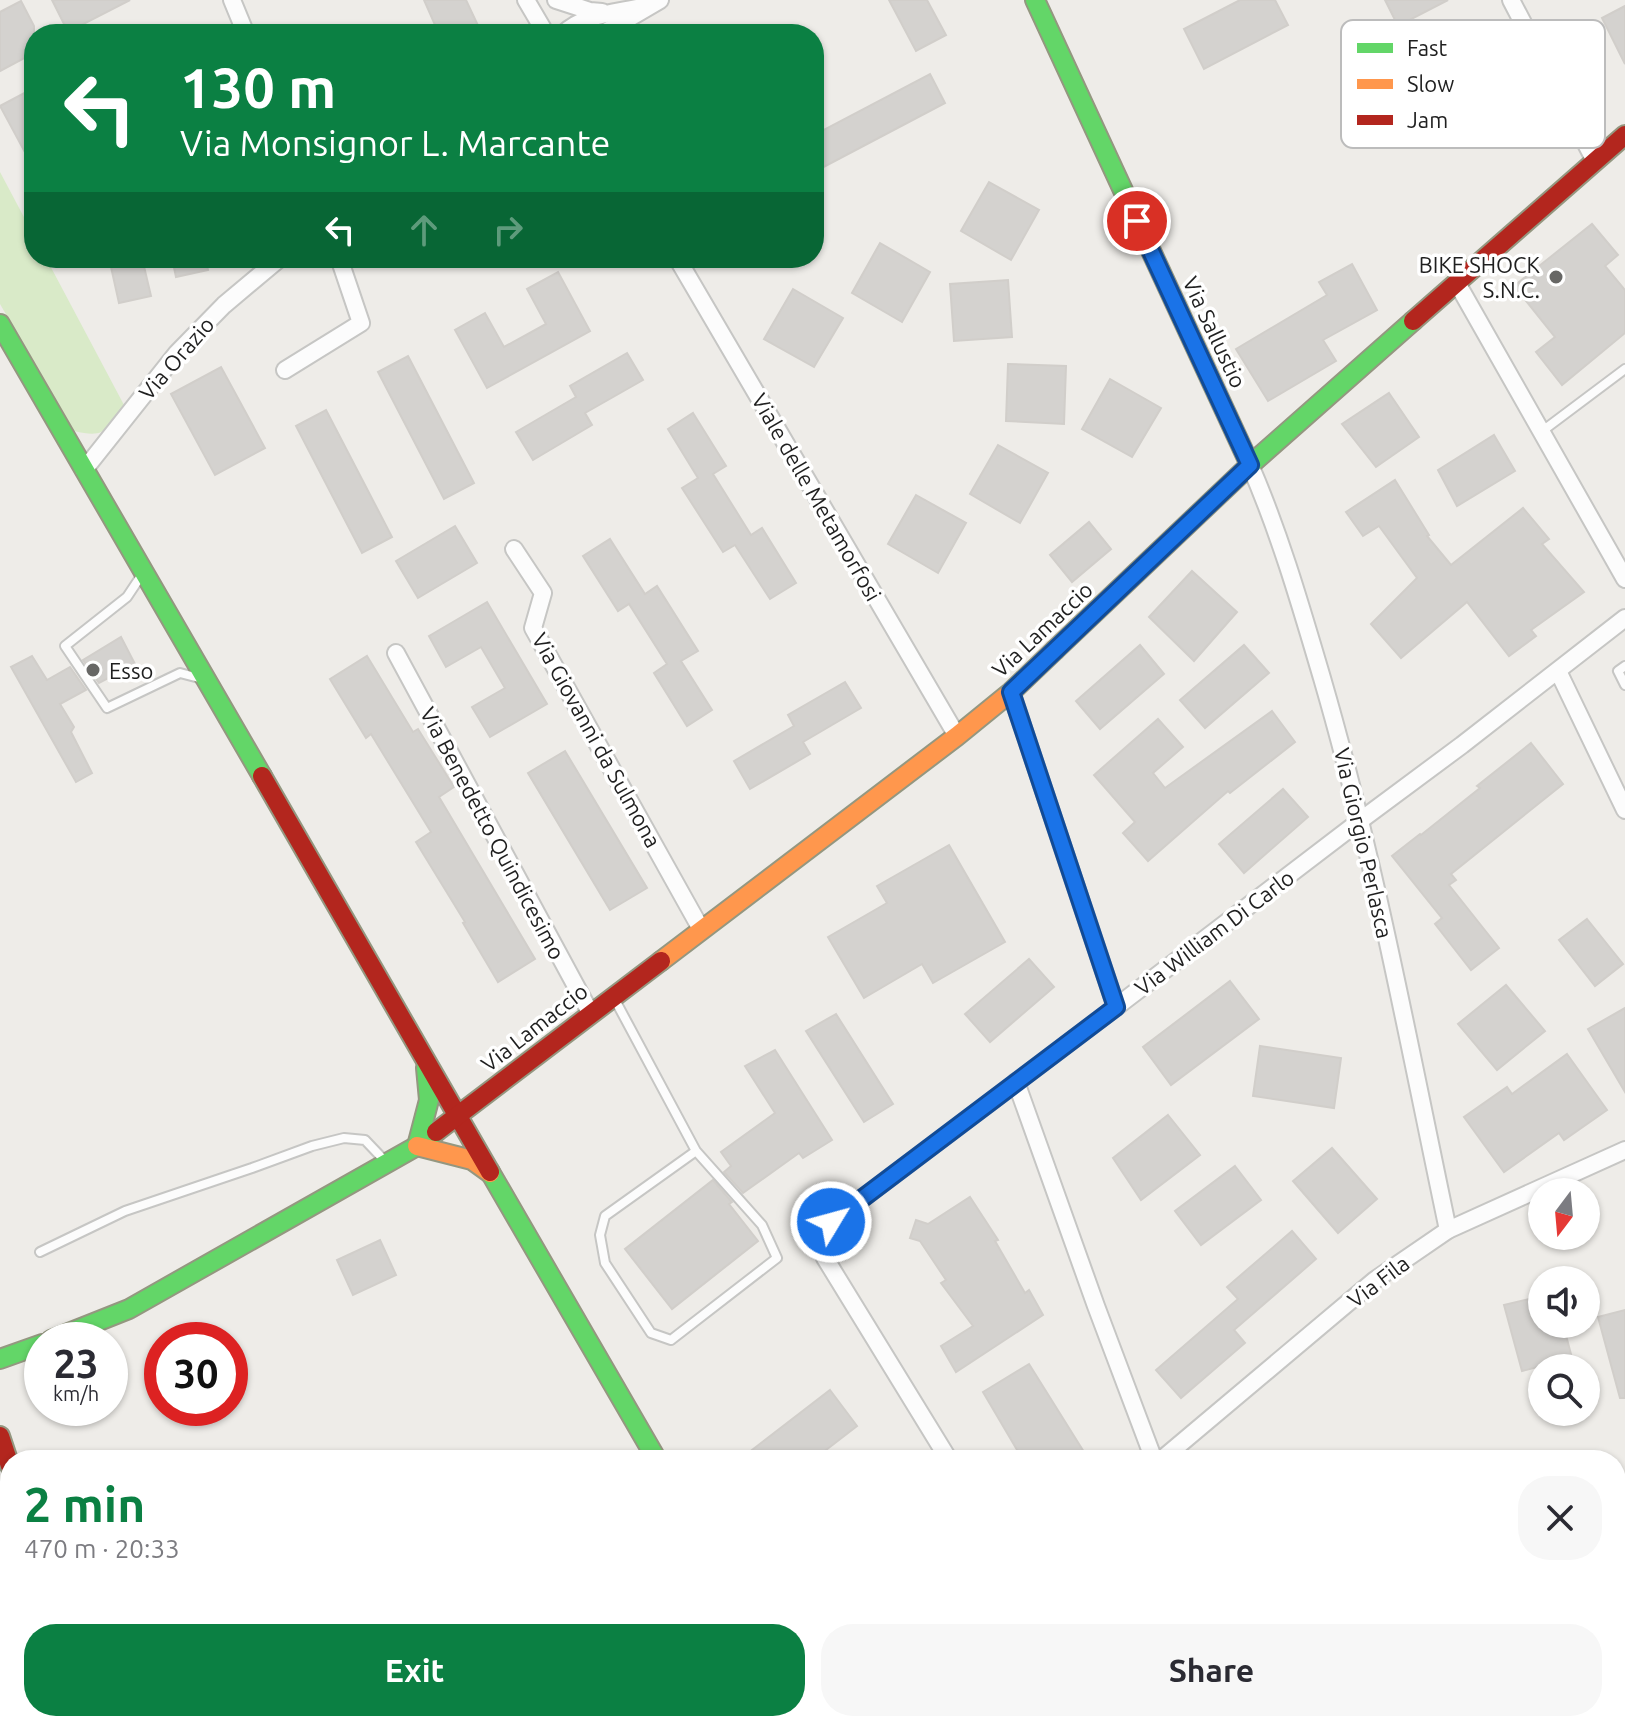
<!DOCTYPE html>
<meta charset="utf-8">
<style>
:root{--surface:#fff;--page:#f7f7f7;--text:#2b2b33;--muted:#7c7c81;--accent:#0b8043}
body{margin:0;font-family:Ubuntu,sans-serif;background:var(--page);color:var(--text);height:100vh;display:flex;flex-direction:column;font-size:30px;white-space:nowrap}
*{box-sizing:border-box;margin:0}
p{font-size:26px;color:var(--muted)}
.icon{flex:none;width:44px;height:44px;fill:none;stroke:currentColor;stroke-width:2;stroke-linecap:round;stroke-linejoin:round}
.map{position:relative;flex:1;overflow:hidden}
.details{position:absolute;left:0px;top:1450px;width:1626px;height:282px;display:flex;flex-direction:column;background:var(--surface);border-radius:32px 32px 0 0;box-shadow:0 2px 6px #0004}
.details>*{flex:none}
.top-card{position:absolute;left:24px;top:24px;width:800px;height:244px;border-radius:32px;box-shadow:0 2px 6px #0004;background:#0b8043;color:#fff;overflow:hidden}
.needle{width:52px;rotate:196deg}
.fabs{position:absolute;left:1528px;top:1178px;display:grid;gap:16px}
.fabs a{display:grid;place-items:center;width:72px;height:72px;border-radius:50%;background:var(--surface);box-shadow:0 2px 6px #0004;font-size:40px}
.speed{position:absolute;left:24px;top:1322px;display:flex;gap:16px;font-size:40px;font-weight:700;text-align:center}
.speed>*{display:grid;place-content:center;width:104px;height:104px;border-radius:50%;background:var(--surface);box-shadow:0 2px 6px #0004;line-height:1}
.speed small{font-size:20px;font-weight:400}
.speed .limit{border:12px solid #d22;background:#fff;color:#111}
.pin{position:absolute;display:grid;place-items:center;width:68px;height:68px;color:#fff;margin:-34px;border:4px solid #fff;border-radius:50%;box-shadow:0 2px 8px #0007}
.me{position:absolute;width:88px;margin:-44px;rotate:53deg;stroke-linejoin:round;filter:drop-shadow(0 0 6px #0008)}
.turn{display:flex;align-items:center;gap:28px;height:168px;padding:0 24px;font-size:36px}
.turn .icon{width:104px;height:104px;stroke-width:2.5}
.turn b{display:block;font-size:56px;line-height:68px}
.lanes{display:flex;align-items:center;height:76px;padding:0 24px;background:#0003;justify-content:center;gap:40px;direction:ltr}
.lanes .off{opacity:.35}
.round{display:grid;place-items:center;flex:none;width:84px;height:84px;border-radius:32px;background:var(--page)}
.headline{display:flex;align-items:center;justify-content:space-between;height:136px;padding:0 24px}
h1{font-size:48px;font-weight:700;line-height:60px;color:var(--accent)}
.primary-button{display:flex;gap:16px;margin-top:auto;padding:16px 24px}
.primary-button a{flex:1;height:92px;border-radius:32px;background:var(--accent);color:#fff;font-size:32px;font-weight:700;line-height:92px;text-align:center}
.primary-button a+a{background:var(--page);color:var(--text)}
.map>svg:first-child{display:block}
</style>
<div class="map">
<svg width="1625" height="1731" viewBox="0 0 1625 1731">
<rect width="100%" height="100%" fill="#eeece8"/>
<path fill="#d9eac8" d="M0,172l34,64v22h12l78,147c-18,24 -17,34 -50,26l-74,-127z"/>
<polygon fill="#c8dbbe" points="1131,1722 1264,1722 1269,1731 1136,1731"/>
<g fill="#d4d2cf" stroke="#d1ceca" stroke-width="2">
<polygon points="52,0 130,0 68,32"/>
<polygon points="424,0 466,0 482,34 439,34"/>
<polygon points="889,0 927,0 946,35 916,51"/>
<polygon points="1240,0 1275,0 1288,25 1204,69 1184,29"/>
<polygon points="1385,0 1448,0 1398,26"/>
<polygon points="21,1 34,26 34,53 0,71 0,12"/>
<polygon points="1625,6 1625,64 1602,18"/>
<polygon points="930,74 945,103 814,172 814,135"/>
<polygon points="34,88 34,169 0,106"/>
<polygon points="989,182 1039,210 1011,260 961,231"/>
<polygon points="1592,224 1618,255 1605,266 1625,290 1625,333 1562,385 1536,352 1555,337 1514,286"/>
<polygon points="880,243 930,272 902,322 852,293"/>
<polygon points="109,258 142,258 151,296 119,303"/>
<polygon points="172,258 205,258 208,270 176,277"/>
<polygon points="1352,264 1377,310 1323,340 1336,361 1268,401 1236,349 1327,295 1319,282"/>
<polygon points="558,272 590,331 487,388 455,330 485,313 504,347 546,324 527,289"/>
<polygon points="1008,280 1012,337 954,341 950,284"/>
<polygon points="793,289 843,318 814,367 764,339"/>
<polygon points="627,353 643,380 585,413 592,425 533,460 516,432 576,397 570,386"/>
<polygon points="408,356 474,483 444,499 378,372"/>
<polygon points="1008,364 1066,366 1064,424 1006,421"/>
<polygon points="221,367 265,448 215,475 171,394"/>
<polygon points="1110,379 1161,408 1132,457 1082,429"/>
<polygon points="1389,393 1419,437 1376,467 1342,424"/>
<polygon points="326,410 392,537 362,553 296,426"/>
<polygon points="693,413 726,466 713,474 751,535 762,528 796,583 770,599 735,545 723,552 682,488 698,478 668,429"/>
<polygon points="1494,435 1515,471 1457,506 1438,470"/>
<polygon points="998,445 1048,473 1020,523 970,494"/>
<polygon points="1395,480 1429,535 1427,536 1451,565 1523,508 1549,539 1542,544 1584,592 1531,630 1536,636 1509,656 1467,602 1401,658 1371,624 1417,578 1379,526 1363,536 1346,512"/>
<polygon points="916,495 966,523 938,573 888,544"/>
<polygon points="1089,522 1111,549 1072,582 1050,555"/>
<polygon points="455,526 477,563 418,598 396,561"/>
<polygon points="610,539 645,594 657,586 698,651 681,661 712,710 687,726 654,673 667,664 629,604 618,611 583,556"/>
<polygon points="1192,571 1237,612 1194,661 1149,617"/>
<polygon points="487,602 547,704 490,737 472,707 505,688 481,647 446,667 429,636"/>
<polygon points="121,637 135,664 99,683 83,660"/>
<polygon points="1140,645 1164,674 1100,729 1076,701"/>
<polygon points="1244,645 1269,673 1205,728 1180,700"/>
<polygon points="32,656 47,680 70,667 86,690 60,704 74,727 71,732 92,773 76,782 11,667"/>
<polygon points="367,656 413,732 418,729 454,787 439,797 535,959 498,982 463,923 465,922 416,842 431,832 371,734 366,738 330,679"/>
<polygon points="845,682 861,708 803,742 810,754 750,789 734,761 794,726 788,715"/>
<polygon points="1272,711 1295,742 1230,793 1228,791 1148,861 1123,833 1135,822 1094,775 1158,719 1183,747 1153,773 1165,788"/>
<polygon points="1531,743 1563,784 1451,874 1456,880 1449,885 1499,948 1471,970 1435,924 1442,918 1392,856 1420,834 1421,835 1480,788 1477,786"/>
<polygon points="565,751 647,888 610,910 528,773"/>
<polygon points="1283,789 1308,817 1244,873 1219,844"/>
<polygon points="949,845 1005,942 933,983 922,964 864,998 828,937 887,903 877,886"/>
<polygon points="1587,919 1623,964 1595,986 1559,940"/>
<polygon points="1029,959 1054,987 990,1042 965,1014"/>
<polygon points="1230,981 1259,1019 1171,1085 1143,1047"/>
<polygon points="1506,985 1545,1031 1497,1070 1458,1024"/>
<polygon points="1625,1008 1625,1092 1588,1029"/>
<polygon points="836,1014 893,1104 864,1122 806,1031"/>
<polygon points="1260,1046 1341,1058 1334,1108 1253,1096"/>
<polygon points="775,1050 832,1140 803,1158 799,1153 743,1193 724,1172 731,1166 721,1152 775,1113 745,1066"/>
<polygon points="1567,1054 1607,1110 1564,1140 1559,1133 1504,1172 1464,1117 1507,1087 1512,1094"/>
<polygon points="1168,1115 1200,1155 1141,1200 1113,1158"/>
<polygon points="1332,1148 1377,1199 1338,1233 1293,1181"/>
<polygon points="1235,1166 1261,1200 1201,1245 1175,1211"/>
<polygon points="713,1180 732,1202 729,1204 758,1241 672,1309 625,1249"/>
<polygon points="970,1197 998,1240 995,1241 1025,1293 1029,1290 1043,1315 956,1372 941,1346 973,1326 941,1283 946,1280 920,1241 910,1238 916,1220 928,1224"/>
<polygon points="1292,1231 1316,1259 1234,1330 1245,1343 1181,1398 1156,1370 1238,1299 1227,1287"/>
<polygon points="380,1240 396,1275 353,1295 337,1260"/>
<polygon points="1542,1296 1542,1324 1563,1324 1572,1358 1522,1371 1504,1305"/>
<polygon points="1625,1310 1625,1398 1620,1398 1598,1317"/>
<polygon points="1029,1364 1089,1460 1023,1460 983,1392"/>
<polygon points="830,1390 857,1426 813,1460 739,1460"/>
</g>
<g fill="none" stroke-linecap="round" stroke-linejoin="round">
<defs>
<g id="lane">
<polyline points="1541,432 1625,369"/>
<polyline points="141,576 127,597 65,646 107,708 180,673 199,678"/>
<polyline points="1625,666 1618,671 1625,685"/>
<polyline points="614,998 696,1151 605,1216 600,1235 605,1263 651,1333 671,1340 777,1258 762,1225 696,1151"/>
<polyline points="40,1252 125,1211 252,1168 312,1146 344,1138 365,1140 385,1161"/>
</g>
<g id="street">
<polyline points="232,0 246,34"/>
<polyline points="526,0 546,34"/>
<polyline points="556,0 590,11 602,12"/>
<polyline points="1511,0 1595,161"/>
<path d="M563,34c23,-22 58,-21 87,-29"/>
<polyline points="602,34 660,0"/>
<polyline points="677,258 957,736"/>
<polyline points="1457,283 1625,579"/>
<polyline points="285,370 361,323 339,258"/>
<path d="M1250,465c30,69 51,142 72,213 53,182 87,367 126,552"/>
<polyline points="84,470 177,353 224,305 280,258"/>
<polyline points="514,549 543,593 533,628 701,929"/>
<polyline points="396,653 591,1014"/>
<polyline points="1558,671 1625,810"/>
<polyline points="1011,692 1116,1007"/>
<polyline points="1016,1082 1096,1306 1154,1460"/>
<polyline points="949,1460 825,1258 819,1238 831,1222 1116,1007 1361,820 1462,745 1625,618"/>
<polyline points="1161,1460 1375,1280 1448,1230 1625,1150"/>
<polyline points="896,1731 901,1722"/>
</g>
<g id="fast">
<polyline points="1035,0 1250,465"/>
<polyline points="0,324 262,776"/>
<polyline points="1055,650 1250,465 1413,321"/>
<polyline points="417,1146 429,1100 426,1068"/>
<polyline points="490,1172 657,1460"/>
<polyline points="51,1340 129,1309 417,1146 436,1132"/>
<polyline points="0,1359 42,1344"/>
<polyline points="0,1532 10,1563"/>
<polyline points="61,1722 64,1731"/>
<polyline points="94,1722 97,1731"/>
<polyline points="826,1722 833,1731"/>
</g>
<g id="slow">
<polyline points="661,961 957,736 1011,692 1055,650"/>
<polyline points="417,1146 472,1160 490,1173"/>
</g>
<g id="jam">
<polyline points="1413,321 1625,135"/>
<polyline points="262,776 490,1172"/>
<polyline points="436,1132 661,961"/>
<polyline points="0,1436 10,1466"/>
</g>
</defs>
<use href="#lane" stroke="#c6c6c4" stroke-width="12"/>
<use href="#street" stroke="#c6c6c4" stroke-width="20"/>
<use href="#fast" stroke="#949780" stroke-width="22"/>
<use href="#slow" stroke="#949780" stroke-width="22"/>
<use href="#jam" stroke="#949780" stroke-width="22"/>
<use href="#lane" stroke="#fcfcfc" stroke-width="8"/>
<use href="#street" stroke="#fcfcfc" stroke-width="16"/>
<use href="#fast" stroke="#63d668" stroke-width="18"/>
<use href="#slow" stroke="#ff974d" stroke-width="18"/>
<use href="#jam" stroke="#b3261e" stroke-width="18"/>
</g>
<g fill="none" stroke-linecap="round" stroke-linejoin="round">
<defs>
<polyline id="route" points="831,1222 1116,1007 1011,692 1250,465 1137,221"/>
</defs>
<use href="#route" stroke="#114b97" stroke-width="20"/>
<use href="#route" stroke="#1a73e8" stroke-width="14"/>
</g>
<g fill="#676765" stroke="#fff" stroke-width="3">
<circle cx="1556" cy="277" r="8"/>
<circle cx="93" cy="670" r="8"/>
</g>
<g text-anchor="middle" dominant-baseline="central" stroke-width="7" stroke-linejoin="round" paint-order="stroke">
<g font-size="22" fill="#1f1f1f" stroke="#fff" text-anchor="end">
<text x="1540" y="264">BIKE SHOCK<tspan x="1540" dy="25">S.N.C.</tspan></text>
<text x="109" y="670" text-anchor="start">Esso</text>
</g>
<g font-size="22" fill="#1f1f1f" stroke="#fff">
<text transform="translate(1215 332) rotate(65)">Via Sallustio</text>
<text transform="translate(176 358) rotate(-49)">Via Orazio</text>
<text transform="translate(817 497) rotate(60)">Viale delle Metamorfosi</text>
<text transform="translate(1042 629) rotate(-43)">Via Lamaccio</text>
<text transform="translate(597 740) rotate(61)">Via Giovanni da Sulmona</text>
<text transform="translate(493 833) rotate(62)">Via Benedetto Quindicesimo</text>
<text transform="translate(1364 843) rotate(77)">Via Giorgio Perlasca</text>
<text transform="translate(1214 932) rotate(-37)">Via William Di Carlo</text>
<text transform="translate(534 1027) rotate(-38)">Via Lamaccio</text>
<text transform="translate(1378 1281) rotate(-37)">Via Fila</text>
</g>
</g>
<rect x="1341" y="20" width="264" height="128" rx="12" fill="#fff" stroke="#bcbcbc" stroke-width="2"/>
<rect x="1357" y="43" width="36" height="10" fill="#63d668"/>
<rect x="1357" y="79" width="36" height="10" fill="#ff974d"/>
<rect x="1357" y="115" width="36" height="10" fill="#b3261e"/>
<g font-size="22" fill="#1f1f1f">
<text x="1407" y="56">Fast</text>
<text x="1407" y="92">Slow</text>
<text x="1407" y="128">Jam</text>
</g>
</svg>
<div class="fabs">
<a><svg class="needle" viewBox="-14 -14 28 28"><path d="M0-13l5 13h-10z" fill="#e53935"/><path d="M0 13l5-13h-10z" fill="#7c7c81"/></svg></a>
<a><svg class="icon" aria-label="sound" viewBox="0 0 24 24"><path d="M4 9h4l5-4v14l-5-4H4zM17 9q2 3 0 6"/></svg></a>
<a><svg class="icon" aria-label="search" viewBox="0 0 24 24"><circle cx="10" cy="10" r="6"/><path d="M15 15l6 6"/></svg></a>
</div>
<div class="speed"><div>23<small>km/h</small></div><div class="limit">30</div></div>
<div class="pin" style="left:1137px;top:221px;background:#d93025"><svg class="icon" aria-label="arrive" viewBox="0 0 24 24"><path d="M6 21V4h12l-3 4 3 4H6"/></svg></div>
<svg class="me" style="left:831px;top:1222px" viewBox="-20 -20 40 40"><circle r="17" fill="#1a73e8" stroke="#fff" stroke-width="3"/><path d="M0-11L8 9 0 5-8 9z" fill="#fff"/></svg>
<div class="top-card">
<div class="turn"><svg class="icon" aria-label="left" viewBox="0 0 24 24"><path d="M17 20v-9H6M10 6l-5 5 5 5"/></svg><div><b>130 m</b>Via Monsignor L. Marcante</div></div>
<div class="lanes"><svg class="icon" aria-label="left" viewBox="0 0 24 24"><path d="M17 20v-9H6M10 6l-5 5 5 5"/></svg><svg class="icon off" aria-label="ahead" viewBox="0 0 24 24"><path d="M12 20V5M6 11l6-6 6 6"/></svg><svg class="icon off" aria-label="right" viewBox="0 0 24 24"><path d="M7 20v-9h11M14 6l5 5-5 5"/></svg></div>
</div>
<section class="details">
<div class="headline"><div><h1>2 min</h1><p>470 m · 20:33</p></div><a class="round"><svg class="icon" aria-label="close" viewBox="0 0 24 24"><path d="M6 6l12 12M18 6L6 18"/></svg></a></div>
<div class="primary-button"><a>Exit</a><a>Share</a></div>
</section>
</div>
